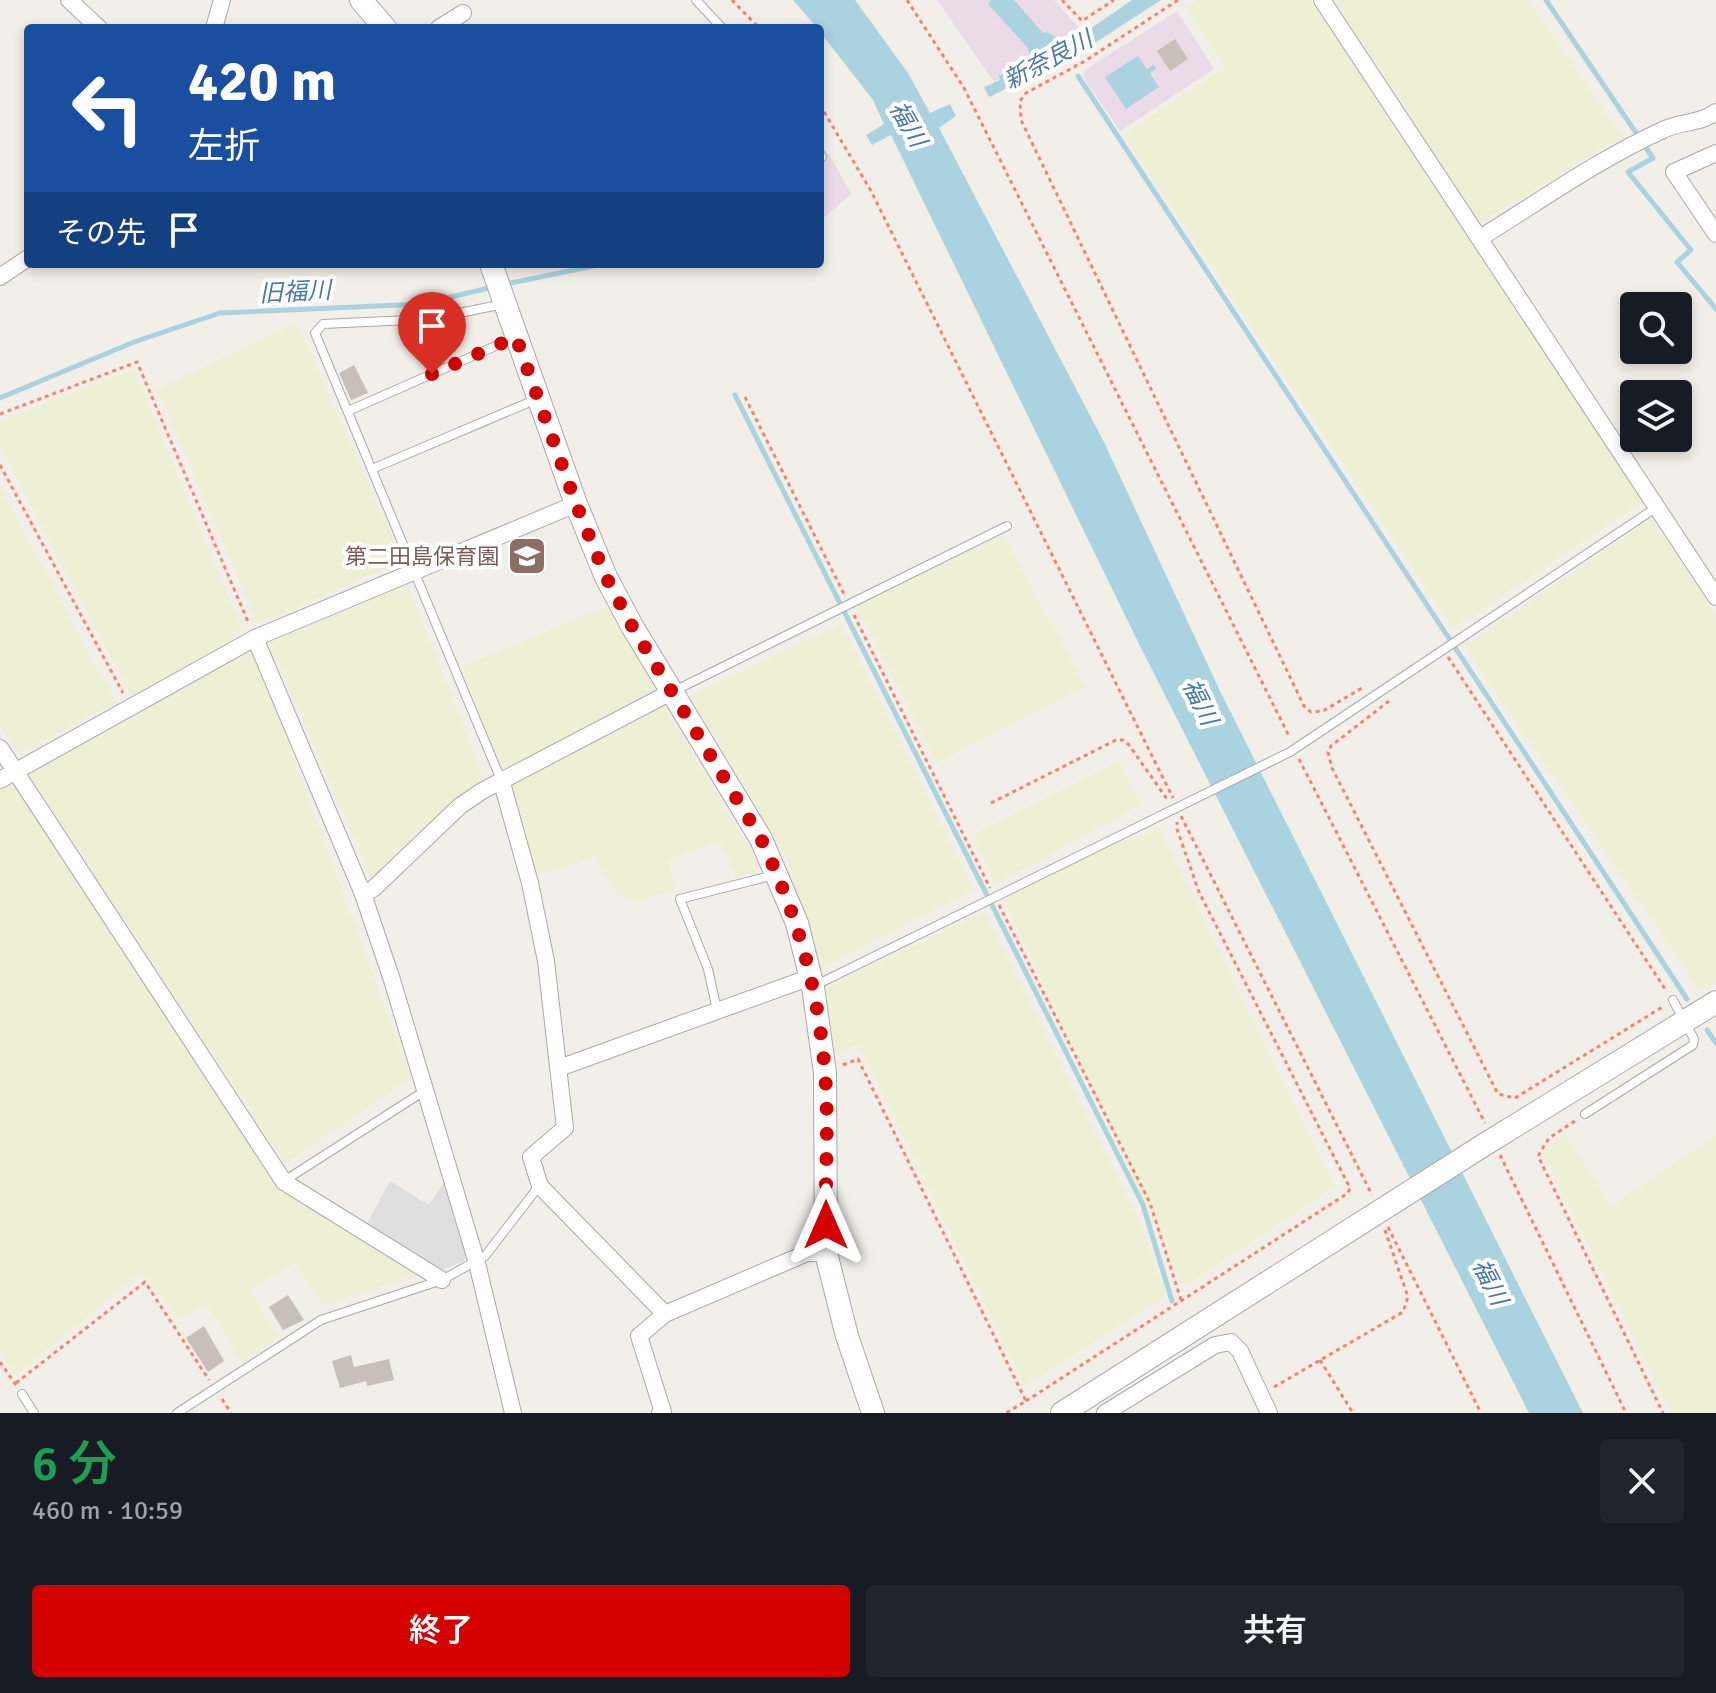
<!DOCTYPE html>
<html lang="ja">
<meta charset="utf-8">
<style>
:root{--surface:#171b24;--page:#20242c;--text:#f1f3f6;--muted:#9ea1a6;--accent:#d40000}
body{margin:0;font-family:Signika,"Noto Sans JP",sans-serif;background:var(--page);color:var(--text);height:100vh;display:flex;flex-direction:column;font-size:30px;white-space:nowrap}
*{box-sizing:border-box;margin:0}
p{font-size:26px;color:var(--muted)}
.icon{flex:none;width:44px;height:44px;fill:none;stroke:currentColor;stroke-width:2;stroke-linecap:round;stroke-linejoin:round}
.map{position:relative;height:1413px;overflow:hidden}
.sheet{display:flex;flex-direction:column;background:var(--surface);flex:1}
.sheet>*{flex:none}
.banner{position:absolute;left:24px;top:24px;width:800px;height:244px;border-radius:8px;box-shadow:0 4px 12px #0003;background:#1a4fa0;color:#fff;overflow:hidden}
.tools{position:absolute;left:1620px;top:292px;display:grid;gap:16px}
.tools a{display:grid;place-items:center;width:72px;height:72px;border-radius:8px;background:var(--surface);box-shadow:0 4px 12px #0003;font-size:40px}
.pin{position:absolute;display:grid;place-items:center;width:68px;height:68px;color:#fff;margin:-82px -34px;border-radius:50% 50% 50% 0;rotate:-45deg;box-shadow:0 0 8px #0007}
.pin .icon{rotate:45deg}
.me{position:absolute;width:88px;margin:-44px;rotate:0deg;stroke-linejoin:round;filter:drop-shadow(0 0 6px #0008)}
.turn{display:flex;align-items:center;gap:28px;height:168px;padding:0 32px;font-size:36px}
.turn .icon{width:104px;height:104px;stroke-width:2.5}
.turn b{display:block;font-size:56px;line-height:68px}
.then{display:flex;align-items:center;height:76px;padding:0 32px;background:#0003;gap:16px;font-size:30px}
.round{display:grid;place-items:center;flex:none;width:84px;height:84px;border-radius:8px;background:var(--page)}
.summary{display:flex;align-items:center;justify-content:space-between;height:136px;padding:0 32px}
h1{font-size:48px;font-weight:600;line-height:60px;color:#1e9e55}
.cta{display:flex;gap:16px;margin-top:auto;padding:16px 32px}
.cta a{flex:1;height:92px;border-radius:8px;background:var(--accent);color:#fff;font-size:32px;font-weight:600;line-height:92px;text-align:center}
.cta a+a{background:var(--page);color:var(--text)}
.map>svg:first-child{display:block}
</style>
<div class="map">
<svg width="1716" height="1413" viewBox="0 0 1716 1413">
<rect width="100%" height="100%" fill="#f2efe9"/>
<polygon fill="#e0dfdf" points="390,1181 429,1205 445,1181 466,1255 464,1261 440,1271 366,1226"/>
<g fill="#ebdbe8">
<polygon points="937,0 1054,0 1081,30 1031,57 1025,64 1000,76 1000,79 994,82"/>
<polygon points="1177,11 1214,69 1120,131 1083,77 1085,70"/>
<polygon points="829,154 851,194 820,221 820,158"/>
</g>
<g fill="#eef0d5">
<polygon points="1197,0 1313,0 1646,500 1453,629 1123,134 1225,68 1185,8"/>
<polygon points="1334,0 1529,0 1622,136 1480,223"/>
<polygon points="297,322 403,562 258,624 157,389"/>
<polygon points="134,369 243,632 132,697 0,447 0,421"/>
<polygon points="0,486 116,703 19,753 0,725"/>
<polygon points="1652,518 1716,616 1716,982 1701,992 1464,647"/>
<polygon points="1004,535 1085,687 937,763 856,604"/>
<polygon points="408,585 483,776 371,878 269,642"/>
<polygon points="607,606 656,688 504,774 460,667"/>
<polygon points="841,624 975,890 820,969 786,857 690,695"/>
<polygon points="254,651 411,1078 285,1164 26,771"/>
<polygon points="661,703 761,867 737,879 722,842 668,859 675,891 636,901 617,894 594,858 532,877 509,785"/>
<polygon points="1119,761 1142,804 995,885 973,834"/>
<polygon points="9,778 279,1182 421,1274 322,1306 295,1264 250,1288 278,1338 242,1363 207,1304 179,1320 141,1272 16,1376 0,1352 0,784"/>
<polygon points="1159,828 1335,1186 1183,1287 1004,900 1085,857"/>
<polygon points="984,912 1141,1224 1166,1296 1025,1386 858,1044 834,1057 824,989"/>
<polygon points="1565,1134 1611,1206 1716,1135 1716,1413 1671,1413 1544,1156 1545,1150"/>
</g>
<g fill="#aad3df">
<polygon points="793,0 855,0 908,73 930,113 950,104 956,116 939,128 1104,442 1220,691 1583,1413 1529,1413 1138,642 891,135 872,145 866,135 884,124 873,100 820,32 820,28 817,28"/>
<polygon points="992,0 1014,0 1043,33 1046,32 1059,38 1077,38 1132,0 1161,0 1061,65 1009,92 1005,89 989,97 984,87 1000,80 999,76 1025,64 1031,57 1027,47 988,4"/>
<polygon points="1138,56 1159,87 1126,109 1105,77"/>
</g>
<g fill="none" stroke-linecap="round" stroke-linejoin="round">
<g stroke="#aad3df" stroke-width="5">
<polyline points="1546,0 1653,158 1628,172 1691,250 1677,262 1716,309"/>
<polyline points="1143,75 1153,68"/>
<polyline points="1078,76 1687,999"/>
<polyline points="506,284 603,264"/>
<polyline points="735,395 1143,1205 1172,1301"/>
<polyline points="0,398 134,342 220,313 422,304 493,287"/>
<polyline points="1707,1030 1716,1043"/>
</g>
</g>
<g fill="#c7bfb8">
<polygon points="1175,39 1188,59 1170,71 1157,51"/>
<polygon points="354,365 368,393 351,400 339,373"/>
<polygon points="288,1295 304,1320 283,1330 269,1307"/>
<polygon points="204,1326 224,1361 208,1372 186,1338"/>
<polygon points="351,1355 354,1367 389,1359 394,1380 367,1386 366,1381 340,1388 332,1361"/>
</g>
<g fill="none" stroke-linecap="round" stroke-linejoin="round">
<defs>
<g id="service">
<polyline points="696,0 722,28"/>
<polyline points="820,153 822,157"/>
<polyline points="348,411 516,337"/>
<polyline points="372,469 537,399"/>
<polyline points="674,691 1007,526"/>
<polyline points="501,780 315,333 323,324 431,319 503,304"/>
<polyline points="814,986 1290,752 1657,507"/>
<polyline points="717,1010 708,969 680,899 774,875"/>
<polyline points="1585,1114 1693,1045 1694,1039 1673,1000"/>
<polyline points="284,1181 426,1090"/>
<polyline points="22,1394 34,1413"/>
<polyline points="177,1413 321,1320 442,1280 485,1256 539,1186"/>
</g>
<g id="minor">
<polyline points="69,0 99,28"/>
<polyline points="1322,0 1716,597"/>
<polyline points="214,28 222,0"/>
<polyline points="439,28 463,13"/>
<polyline points="1716,153 1674,172 1716,234"/>
<path d="M1480,238c60,-37 119,-79 183,-108 18,-9 37,-6 53,-18"/>
<polyline points="0,277 28,258"/>
<polyline points="255,638 363,894 392,980 477,1263 513,1413"/>
<polyline points="0,748 284,1182 442,1280"/>
<polyline points="0,780 255,638 576,504"/>
<polyline points="502,783 530,883 546,961 565,1128 531,1157 540,1186 665,1314"/>
<polyline points="363,894 373,889 460,806 482,791 673,691"/>
<polyline points="559,1068 811,977"/>
<polyline points="660,1413 663,1412 639,1336 665,1314 807,1253 826,1253"/>
<polyline points="1105,1413 1215,1345 1231,1342 1240,1351 1269,1413"/>
</g>
<g id="tertiary">
<polyline points="361,0 385,28"/>
<polyline points="491,264 576,504 606,577 632,626 761,839 797,923 813,987 825,1073 826,1253 847,1336 873,1413"/>
<polyline points="1062,1413 1487,1143 1716,1002"/>
</g>
</defs>
<use href="#service" stroke="#a9a9a9" stroke-width="10"/>
<use href="#minor" stroke="#a9a9a9" stroke-width="18"/>
<use href="#tertiary" stroke="#a9a9a9" stroke-width="24"/>
<g stroke="#fa8072" stroke-width="3" stroke-dasharray="4 4" stroke-linecap="butt">
<polyline points="732,0 759,28"/>
<polyline points="907,0 964,88 1290,738"/>
<polyline points="1062,0 1082,21 1114,0"/>
<polyline points="1178,0 1085,61 1026,93 1020,101 1021,120 1304,706 1311,712 1323,711 1362,688"/>
<polyline points="820,105 871,191 1173,798"/>
<polyline points="745,397 844,594"/>
<polyline points="0,414 137,362 249,624"/>
<polyline points="0,465 123,693"/>
<polyline points="854,615 990,888"/>
<polyline points="1448,657 1667,992"/>
<polyline points="1389,701 1331,746 1328,752 1332,768 1498,1094 1515,1098 1664,1006"/>
<polyline points="1299,759 1485,1123"/>
<polyline points="991,803 1116,740 1123,740 1129,745 1167,799"/>
<polyline points="1181,816 1372,1195"/>
<polyline points="999,905 1150,1203 1181,1300"/>
<polyline points="843,1065 858,1059 1026,1401 1006,1413"/>
<polyline points="1575,1121 1549,1138 1538,1156 1663,1413"/>
<polyline points="1500,1155 1626,1413"/>
<polyline points="1388,1227 1481,1413"/>
<polyline points="1320,1360 1353,1413"/>
<polyline points="0,1362 16,1385"/>
<polyline points="16,1383 145,1282 209,1380"/>
<polyline points="1274,1387 1403,1312 1408,1297 1385,1230"/>
<polyline points="222,1399 231,1413"/>
<polyline points="1026,1401 1348,1193 1350,1188 1199,892 1177,829 1177,822"/>
</g>
<use href="#service" stroke="#fff" stroke-width="8"/>
<use href="#minor" stroke="#fff" stroke-width="16"/>
<use href="#tertiary" stroke="#fff" stroke-width="22"/>
</g>
<g fill="none" stroke-linecap="round" stroke-linejoin="round">
<path stroke="#d40000" stroke-width="14" stroke-dasharray="0 25.2" d="M432,374l84,-37 60,167 30,73 26,49 129,213c37,78 57,147 64,234 4,50 0,102 1,152"/>
</g>
<defs>
<symbol id="school-square" viewBox="-11 -11 22 22"><rect x="-9" y="-9" width="18" height="18" rx="4" fill="#8d6e63" stroke="#fff"/><path d="M0-5L7-2L0 1L-7-2ZM-4 1L0 2.5L4 1V4Q0 6-4 4Z" fill="#fff"/></symbol>
</defs>
<g fill-rule="evenodd">
<use href="#school-square" x="505" y="534" width="44" height="44"/>
</g>
<g text-anchor="middle" dominant-baseline="central" stroke-width="8" stroke-linejoin="round" paint-order="stroke">
<g font-size="22" fill="#785e54" stroke="#fff" text-anchor="end">
<text x="499" y="556">第二田島保育園</text>
</g>
<g font-size="24" font-style="italic" fill="#4a7aab" stroke="#fff">
<text transform="translate(1048 60) rotate(-28)">新奈良川</text>
<text transform="translate(908 124) rotate(60)">福川</text>
<text transform="translate(295 292) rotate(-3)">旧福川</text>
<text transform="translate(1200 702) rotate(63)">福川</text>
<text transform="translate(1490 1282) rotate(63)">福川</text>
</g>
</g>
</svg>
<div class="tools">
<a><svg class="icon" aria-label="search" viewBox="0 0 24 24"><circle cx="10" cy="10" r="6"/><path d="M15 15l6 6"/></svg></a>
<a><svg class="icon" aria-label="layers" viewBox="0 0 24 24"><path d="M12 4l9 5-9 5-9-5zM3 14l9 5 9-5"/></svg></a>
</div>
<div class="pin" style="left:432px;top:374px;background:#d93025"><svg class="icon" aria-label="arrive" viewBox="0 0 24 24"><path d="M6 21V4h12l-3 4 3 4H6"/></svg></div>
<svg class="me" style="left:826px;top:1225px" viewBox="-20 -20 40 40"><path d="M0-17L14 15 0 8-14 15z" fill="#d40000" stroke="#fff" stroke-width="4"/></svg>
<div class="banner">
<div class="turn"><svg class="icon" aria-label="left" viewBox="0 0 24 24"><path d="M17 20v-9H6M10 6l-5 5 5 5"/></svg><div><b>420 m</b>左折</div></div>
<div class="then">その先<svg class="icon" aria-label="arrive" viewBox="0 0 24 24"><path d="M6 21V4h12l-3 4 3 4H6"/></svg></div>
</div>
</div>
<section class="sheet">
<div class="summary"><div><h1>6 分</h1><p>460 m · 10:59</p></div><a class="round"><svg class="icon" aria-label="close" viewBox="0 0 24 24"><path d="M6 6l12 12M18 6L6 18"/></svg></a></div>
<div class="cta"><a>終了</a><a>共有</a></div>
</section>
